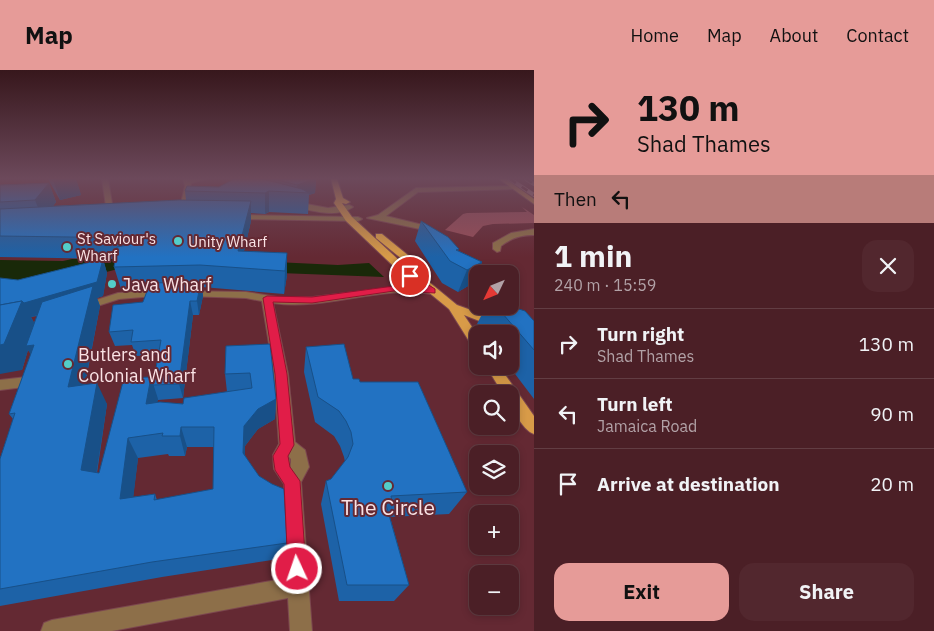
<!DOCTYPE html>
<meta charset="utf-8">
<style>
:root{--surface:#4b1f26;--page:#52272e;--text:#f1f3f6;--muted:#b2a2a7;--line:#623d43;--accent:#e69b98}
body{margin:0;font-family:"IBM Plex Sans",sans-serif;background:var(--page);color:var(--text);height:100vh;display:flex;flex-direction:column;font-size:19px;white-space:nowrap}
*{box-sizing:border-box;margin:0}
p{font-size:16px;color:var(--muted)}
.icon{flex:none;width:28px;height:28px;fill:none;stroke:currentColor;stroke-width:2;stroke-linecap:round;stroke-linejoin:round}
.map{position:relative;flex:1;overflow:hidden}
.sheet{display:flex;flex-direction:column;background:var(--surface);width:400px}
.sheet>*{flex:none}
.top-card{background:#e69b98;color:#111;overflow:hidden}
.needle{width:32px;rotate:227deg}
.buttons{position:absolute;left:469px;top:195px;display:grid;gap:10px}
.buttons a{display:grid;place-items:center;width:50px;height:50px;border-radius:10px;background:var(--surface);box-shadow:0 2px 8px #0003,0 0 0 1px var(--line);font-size:25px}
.pin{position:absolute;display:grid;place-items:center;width:42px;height:42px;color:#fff;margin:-21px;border:2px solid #fff;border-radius:50%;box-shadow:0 1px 5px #0007}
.me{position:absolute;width:55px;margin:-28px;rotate:357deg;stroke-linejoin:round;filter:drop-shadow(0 0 4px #0008)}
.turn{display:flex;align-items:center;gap:18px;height:105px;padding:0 20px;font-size:22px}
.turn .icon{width:65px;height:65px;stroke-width:2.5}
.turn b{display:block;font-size:35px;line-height:42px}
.then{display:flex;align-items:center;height:48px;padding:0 20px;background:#0003;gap:10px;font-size:19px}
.round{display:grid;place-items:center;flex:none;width:52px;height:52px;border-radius:15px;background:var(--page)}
.overview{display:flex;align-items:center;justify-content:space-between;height:85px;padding:0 20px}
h1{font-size:30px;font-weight:700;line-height:38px}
.action{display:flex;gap:10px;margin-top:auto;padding:10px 20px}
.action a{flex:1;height:58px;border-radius:15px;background:var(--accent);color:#111;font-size:20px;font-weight:700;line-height:58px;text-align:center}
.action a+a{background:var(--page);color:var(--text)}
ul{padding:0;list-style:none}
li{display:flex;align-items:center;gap:15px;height:70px;padding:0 20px;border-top:1px solid var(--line)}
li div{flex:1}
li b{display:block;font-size:19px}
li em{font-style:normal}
header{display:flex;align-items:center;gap:30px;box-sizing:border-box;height:70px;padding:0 25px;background:var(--accent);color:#111}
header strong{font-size:24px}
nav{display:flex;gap:28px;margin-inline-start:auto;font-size:18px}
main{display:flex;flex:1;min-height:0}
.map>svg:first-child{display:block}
</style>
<header>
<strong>Map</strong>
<nav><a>Home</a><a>Map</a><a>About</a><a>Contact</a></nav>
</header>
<main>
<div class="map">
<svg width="534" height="561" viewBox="0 0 534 561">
<rect width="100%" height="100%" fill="#642933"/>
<polygon fill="#984d58" points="522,137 534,145 534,153 493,154 483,156 473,167 445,160 463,144 467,143 527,142"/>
<polygon fill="#192909" points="93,183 338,195 369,193 384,207 126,197 23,223 0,220 0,190 63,191 72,189 88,189"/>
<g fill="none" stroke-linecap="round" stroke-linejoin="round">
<defs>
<g id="street">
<polygon points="102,109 108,109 115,152 108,150"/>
<polygon points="183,109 206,109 191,113 186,146 182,148 178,146 185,116"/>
<polygon points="514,116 517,118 516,119 418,122 386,146 423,155 423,159 420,159 367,148 378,145 416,118"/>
<path d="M290,131l38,7 21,-3 4,2c-17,12 -44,3 -63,-2z"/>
<polygon points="233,145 358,147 362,149 358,151 236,149 232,147"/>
<path d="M534,159v6c-13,0 -23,3 -33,11l-1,5 -3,1 -4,-3v-6l18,-10z"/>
<path d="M414,215l22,4 1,2 -5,3c-53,-9 -106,17 -159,9l15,71 7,68 10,8 4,17 -8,15 11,149h-22l-2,-33 -176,33h-71l3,-8 8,-3 236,-42 -4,-94 -10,-15 -1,-14 6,-11 -5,-70 -12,-73 -16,-3 -61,-2 -5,-3 1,-2 65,1 37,6 30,-1zM289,387l2,2v8z"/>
<polygon points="163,220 168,223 167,225 119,229 82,241 76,238 78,236 118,223"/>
<polygon points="27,307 32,308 34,312 32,316 0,320 0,310"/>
</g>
<polygon id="secondary" points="499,109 506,109 534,129 534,134"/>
<g id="primary">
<polygon points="331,109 337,109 343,128 350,132 346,134 342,133 352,147 414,204 416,205 413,198 376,168 376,164 382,164 420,195 429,212 457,235 499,250 501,253 499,256 495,257 464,245 478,266 478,280 474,279 449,239 421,216 406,208 346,151 334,133 336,129"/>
<path d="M486,296h13l35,50v18c-12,-4 -24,-28 -24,-40h-7z"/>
</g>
</defs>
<use href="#street" stroke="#7c474f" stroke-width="2"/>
<use href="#secondary" stroke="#7c474f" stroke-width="2"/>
<use href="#primary" stroke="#7c474f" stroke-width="2"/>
<use href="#street" fill="#8d6f49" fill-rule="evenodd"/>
<use href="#secondary" fill="#b8884a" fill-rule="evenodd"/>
<use href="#primary" fill="#d89b48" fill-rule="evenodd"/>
<defs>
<g id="rail">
<polyline points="510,109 534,125"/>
<polyline points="526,109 534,114"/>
</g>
</defs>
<use href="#rail" stroke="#ad848a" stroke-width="4"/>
<use href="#rail" stroke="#642933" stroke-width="2.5" stroke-dasharray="7" stroke-linecap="butt"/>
</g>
<g fill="#1d62a7" fill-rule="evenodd">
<polygon points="48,109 76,109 81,125 60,130"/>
<path d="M234,109h82l-1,14 -6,2 -1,19 -39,-2 -4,2 -14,-1v8l-7,30 43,2v22l-3,19 -82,-7 1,9 -4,19h-6l-10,83 -25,2v-1l-1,3 26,2 44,-12 -2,-18 1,-28 50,53 -1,20 -17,10 -13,17v9l42,88 -2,15 -123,19 -162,29v-147l13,-40 -4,-5 22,-60 -3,-4 -6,20 -4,-90 85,-21 4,14 -4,23 -6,2 3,8 -15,79 22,19 -10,69h2l52,-96 2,7 5,-29 -22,1 -4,-11 -17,1 -6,-14 34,-30 5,-13h-27l-7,-22 1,-8 -115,-2v-72l49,-2 7,19 -3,4 133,-6 -1,-9 34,-4zM37,246l-3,7 -3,-6zM187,377h27l-1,42 -56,11 -2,-6 -22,3 5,-39 30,-4 1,2h16z"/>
<polygon points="421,151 459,181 482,192 473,213 458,222 442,213 415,171"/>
<polygon points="486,236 510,236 534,251 534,329 509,296 510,296 510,264 484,264 477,254"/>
<polygon points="306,277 353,309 360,312 467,422 449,444 390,447 409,515 394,531 339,531 321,434 326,411 331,409 345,392 344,387 340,376 334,366 315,352 304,302"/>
</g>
<g fill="#185088">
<polygon points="57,109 76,109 81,125 60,130 53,110"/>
<polygon points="316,109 315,123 309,125 309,123 297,123 297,115"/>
<polygon points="49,113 56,132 43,150 35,130"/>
<polygon points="269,121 269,142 265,144 265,123"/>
<polygon points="251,131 251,151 240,198 238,181"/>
<polygon points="287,183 287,205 284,224 285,201"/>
<polygon points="103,189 107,203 103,226 97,228 100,236 80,338 68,317 89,230 31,247 36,256 34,275 39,297 28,280 22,300 0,304 0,275 22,231"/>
<polygon points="482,192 473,213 458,222 467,200"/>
<polygon points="201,212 203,226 199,245 197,231"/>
<polygon points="190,231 193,245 183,328 179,314"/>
<polygon points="151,307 158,329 153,355 146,334"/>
<polygon points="97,313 107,334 94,419 81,400"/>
<polygon points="276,329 275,349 258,359 245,376 245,402 243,383 244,356 258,339"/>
<polygon points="181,357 187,377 185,386 180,366"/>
<polygon points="128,368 138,388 131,447 120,429"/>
</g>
<g fill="#2272c2" stroke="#185088" fill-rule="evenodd">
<polygon points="234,109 263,109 271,111 302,119 309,123 269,121 265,123 185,121 187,116 219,117"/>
<polygon points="274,109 315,109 297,115"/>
<polygon points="49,113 35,130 0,132 0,115"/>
<polygon points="179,130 251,131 238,181 287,183 285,201 200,195 114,197 117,177 143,172 143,168 0,166 0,139"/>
<polygon points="421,151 448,167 459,179 456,180 482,192 467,200 450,191"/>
<polygon points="103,189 97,212 24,233 22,231 0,235 0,208 18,210"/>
<polygon points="201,212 197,231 190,231 179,314 153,315 161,270 131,272 133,260 109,262 113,235 143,232 150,213"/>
<path d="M93,216l-25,101 29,-4 -16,87 18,3 25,-95 27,-1 -5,27 14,-2 23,2 1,-6 68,-10 -2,-15 -25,1 1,-28 44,-2 6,55 -18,10 -14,17 -1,27 16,23 13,8 12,5 3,54 -135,19 -152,27v-130l15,-46 -6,1 25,-69 -8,1 16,-44zM181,357h33l-1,62 -59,11 1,-6 -35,5 8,-61 35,-5 -1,3h18z"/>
<polygon points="22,231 4,274 0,275 0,235"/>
<polygon points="496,236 510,236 525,241 534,251 534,280"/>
<polygon points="344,274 353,309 359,309 360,312 418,312 467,422 391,426 392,431 385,431 409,515 347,515 326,411 331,409 348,387 353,374 351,362 346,351 339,341 318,327 306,277"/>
</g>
<linearGradient id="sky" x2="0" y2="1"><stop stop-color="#37171c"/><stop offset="0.58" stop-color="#6c495b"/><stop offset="1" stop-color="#6c495b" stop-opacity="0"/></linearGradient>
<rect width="534" height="187" fill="url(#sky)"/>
<polygon fill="#e11d48" stroke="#92132f" points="410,203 435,219 435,223 394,221 312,233 273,232 287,304 294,375 288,386 290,397 300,411 306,499 304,505 297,508 291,505 288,499 284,414 275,400 273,386 280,374 275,304 263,228 267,226 312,227 394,216 419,216 406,206"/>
<g fill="#53cdc9" stroke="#642933" stroke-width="2">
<circle cx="178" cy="171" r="5"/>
<circle cx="67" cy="177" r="5"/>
<circle cx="112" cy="214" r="5"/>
<circle cx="68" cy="294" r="5"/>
<circle cx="388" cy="416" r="5"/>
</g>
<g text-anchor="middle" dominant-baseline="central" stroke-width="4" stroke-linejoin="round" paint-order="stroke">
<g font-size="15" fill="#fae3e5" stroke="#642933" text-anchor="start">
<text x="77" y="168">St Saviour's<tspan x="77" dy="17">Wharf</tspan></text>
<text x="188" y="171">Unity Wharf</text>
</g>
<g font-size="18" fill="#fae3e5" stroke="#642933" text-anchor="start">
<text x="122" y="214">Java Wharf</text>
<text x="78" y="284">Butlers and<tspan x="78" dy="21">Colonial Wharf</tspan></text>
</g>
<g font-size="21" fill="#fae3e5" stroke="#642933">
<text x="388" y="437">The Circle</text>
</g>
</g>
</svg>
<div class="buttons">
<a><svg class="needle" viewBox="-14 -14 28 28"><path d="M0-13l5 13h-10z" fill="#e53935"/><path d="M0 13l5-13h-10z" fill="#b2a2a7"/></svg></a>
<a><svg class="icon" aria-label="sound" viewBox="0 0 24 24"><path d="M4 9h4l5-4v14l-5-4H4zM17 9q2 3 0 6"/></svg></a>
<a><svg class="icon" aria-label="search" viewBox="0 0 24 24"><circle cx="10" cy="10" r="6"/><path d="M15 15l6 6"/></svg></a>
<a><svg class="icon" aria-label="layers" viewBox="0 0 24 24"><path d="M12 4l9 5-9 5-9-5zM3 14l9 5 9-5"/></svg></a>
<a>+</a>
<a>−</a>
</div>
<div class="pin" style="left:410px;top:206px;background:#d93025"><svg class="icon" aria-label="arrive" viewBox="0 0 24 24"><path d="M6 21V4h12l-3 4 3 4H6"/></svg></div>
<svg class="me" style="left:297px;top:499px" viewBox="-20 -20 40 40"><circle r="17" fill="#e11d48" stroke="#fff" stroke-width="3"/><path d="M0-11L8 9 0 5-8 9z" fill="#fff"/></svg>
</div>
<section class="sheet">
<div class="top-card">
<div class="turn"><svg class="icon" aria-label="right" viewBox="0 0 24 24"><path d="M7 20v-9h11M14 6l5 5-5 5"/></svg><div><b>130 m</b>Shad Thames</div></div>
<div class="then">Then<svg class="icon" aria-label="left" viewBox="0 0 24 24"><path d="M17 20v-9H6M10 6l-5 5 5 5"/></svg></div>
</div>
<div class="overview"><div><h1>1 min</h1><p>240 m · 15:59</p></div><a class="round"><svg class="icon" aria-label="close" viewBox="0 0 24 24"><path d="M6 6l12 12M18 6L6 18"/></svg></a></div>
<ul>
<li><svg class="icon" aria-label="right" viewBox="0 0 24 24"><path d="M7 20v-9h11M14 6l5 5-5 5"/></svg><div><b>Turn right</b><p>Shad Thames</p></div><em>130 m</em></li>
<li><svg class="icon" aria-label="left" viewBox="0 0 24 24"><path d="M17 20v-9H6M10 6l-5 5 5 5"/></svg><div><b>Turn left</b><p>Jamaica Road</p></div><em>90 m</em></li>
<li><svg class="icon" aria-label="arrive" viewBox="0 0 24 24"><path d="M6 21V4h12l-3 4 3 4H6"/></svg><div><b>Arrive at destination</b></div><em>20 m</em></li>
</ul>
<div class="action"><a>Exit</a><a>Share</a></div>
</section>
</main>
